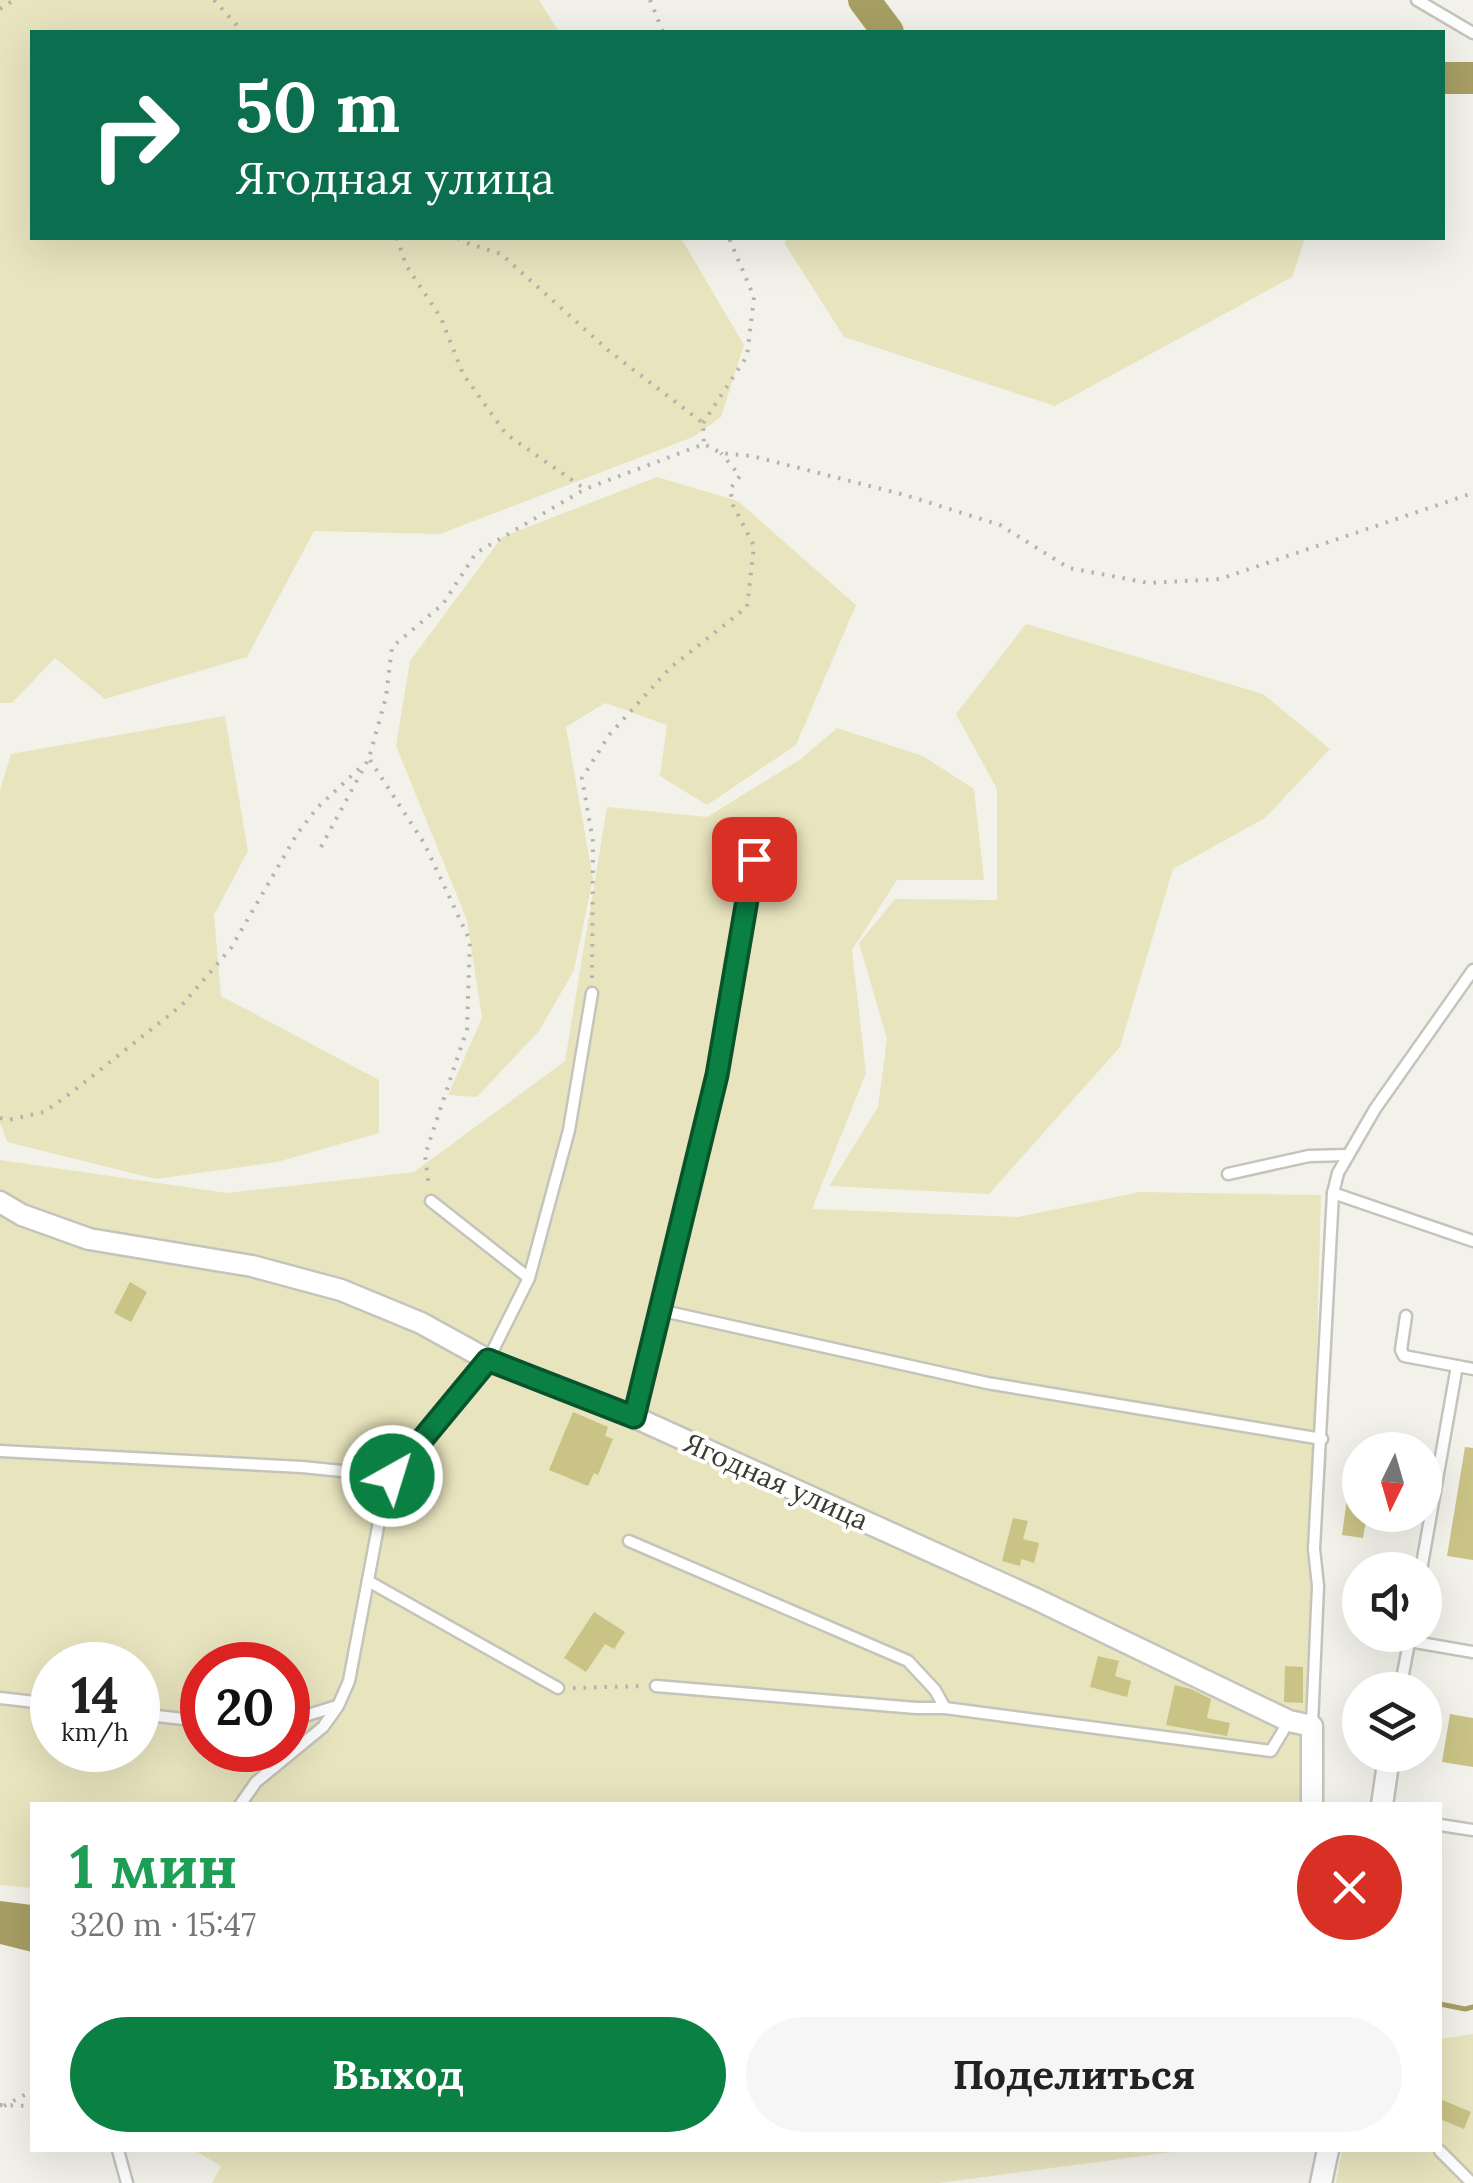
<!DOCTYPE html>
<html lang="ru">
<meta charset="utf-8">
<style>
:root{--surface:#fff;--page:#f6f6f6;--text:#222;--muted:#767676;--accent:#0b8043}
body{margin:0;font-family:Lora,serif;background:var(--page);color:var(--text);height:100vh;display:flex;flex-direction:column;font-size:38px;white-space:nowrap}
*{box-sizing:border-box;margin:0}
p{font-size:32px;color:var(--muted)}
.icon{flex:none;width:55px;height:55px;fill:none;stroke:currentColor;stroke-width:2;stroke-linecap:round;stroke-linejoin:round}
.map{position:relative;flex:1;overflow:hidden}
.side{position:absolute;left:30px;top:1802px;width:1412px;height:350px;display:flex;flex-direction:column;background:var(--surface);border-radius:0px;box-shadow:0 10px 40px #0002}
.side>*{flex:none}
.hud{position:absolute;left:30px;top:30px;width:1415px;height:210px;border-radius:0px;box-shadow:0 10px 40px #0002;background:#0b6e4f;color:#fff;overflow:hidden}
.needle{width:65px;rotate:185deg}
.tools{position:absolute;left:1342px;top:1432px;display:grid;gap:20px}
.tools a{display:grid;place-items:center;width:100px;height:100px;border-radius:50%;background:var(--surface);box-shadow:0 10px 40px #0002;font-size:50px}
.speed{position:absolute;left:30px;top:1642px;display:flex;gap:20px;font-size:50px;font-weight:700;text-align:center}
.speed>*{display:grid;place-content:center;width:130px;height:130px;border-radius:50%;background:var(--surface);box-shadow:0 10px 40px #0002;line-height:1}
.speed small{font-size:25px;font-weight:400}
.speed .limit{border:15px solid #d22;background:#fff;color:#111}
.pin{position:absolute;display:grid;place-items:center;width:85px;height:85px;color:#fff;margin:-42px;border-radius:20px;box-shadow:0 5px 15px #0006}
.me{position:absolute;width:110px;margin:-55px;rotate:39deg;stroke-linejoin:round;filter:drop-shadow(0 0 8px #0008)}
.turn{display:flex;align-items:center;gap:35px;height:210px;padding:0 40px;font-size:45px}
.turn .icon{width:130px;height:130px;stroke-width:2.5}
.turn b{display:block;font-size:70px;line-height:85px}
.round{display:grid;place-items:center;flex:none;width:105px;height:105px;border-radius:52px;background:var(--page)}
.summary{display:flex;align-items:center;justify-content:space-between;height:170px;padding:0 40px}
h1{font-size:60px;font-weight:800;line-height:75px;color:#1e9e55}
.action{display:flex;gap:20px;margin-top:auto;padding:20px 40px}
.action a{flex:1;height:115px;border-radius:60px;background:var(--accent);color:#fff;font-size:40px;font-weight:800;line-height:115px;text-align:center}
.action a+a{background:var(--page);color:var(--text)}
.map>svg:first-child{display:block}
</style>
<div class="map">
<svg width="1473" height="2183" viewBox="0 0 1473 2183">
<rect width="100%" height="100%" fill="#f3f2ea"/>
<g fill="#e8e4be" fill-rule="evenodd">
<polygon points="0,0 539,0 559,32 32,32 32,238 681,238 744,345 721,417 693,437 440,534 314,531 247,657 105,699 55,658 12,703 0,703"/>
<polygon points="786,238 1305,238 1292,277 1055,406 844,337 785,244"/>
<polygon points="657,477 738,501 856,605 796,745 707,805 660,776 667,725 605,703 566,727 593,878 574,970 539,1031 477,1097 448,1095 482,1018 467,920 396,746 410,661 502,537"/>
<polygon points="1026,624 1263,694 1330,749 1265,818 1173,869 1120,1047 989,1194 829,1186 878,1107 887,1039 859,943 895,899 997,900 997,789 956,714"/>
<polygon points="225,716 248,851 214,915 221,996 379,1080 379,1133 277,1162 156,1179 7,1142 0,1122 0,790 11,754"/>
<path d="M837,728l86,28 51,33 10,91h-87l-45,70 14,123 -54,136 206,8 122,-25 181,3 -14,517 -1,93h-1274v83l-32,-3v-725l227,33 187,-21 151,-111 42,-254 100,10 94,-58zM52,1665h86v85h-86zM202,1665h86v85h-86z"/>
<polygon points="1473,2034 1473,2183 1336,2183 1342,2150 1440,2150 1440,2039"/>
<polygon points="194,2150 1188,2150 939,2183 212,2183 221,2166"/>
</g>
<polygon fill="#a79f64" points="0,1901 32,1905 32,1952 0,1944"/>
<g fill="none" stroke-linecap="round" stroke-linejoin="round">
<polyline stroke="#a79f64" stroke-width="5" points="1440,2004 1465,2009 1473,2007"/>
<g stroke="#a79f64" stroke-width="32">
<polyline points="864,0 888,32"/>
<polyline points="1442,78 1473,78"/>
</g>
</g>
<g fill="#cac386">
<polygon points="130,1282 147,1292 131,1322 114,1313"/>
<polygon points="573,1412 608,1427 605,1436 613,1439 598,1475 594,1473 588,1486 549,1470"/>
<polygon points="1465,1447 1473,1448 1473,1560 1447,1556"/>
<polygon points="1351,1469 1360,1470 1360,1515 1367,1515 1363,1538 1342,1535"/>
<polygon points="1013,1518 1028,1521 1023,1539 1039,1543 1034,1563 1021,1559 1020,1566 1002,1561"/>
<polygon points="594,1612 625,1632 614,1649 605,1644 586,1672 564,1658"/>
<polygon points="1098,1656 1119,1661 1115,1676 1131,1681 1127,1697 1090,1687"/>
<polygon points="1285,1666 1303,1667 1303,1703 1284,1702"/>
<polygon points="1175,1685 1191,1689 1211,1699 1207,1718 1230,1723 1227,1736 1166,1725"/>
<polygon points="1450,1714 1473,1718 1473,1767 1442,1762"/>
<polygon points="1440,2099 1471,2112 1464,2129 1440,2119"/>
</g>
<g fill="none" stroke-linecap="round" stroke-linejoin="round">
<defs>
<g id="service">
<polyline points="1417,0 1473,33"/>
<polyline points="1228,1174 1309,1156 1348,1155"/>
<polyline points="1333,1193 1473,1241"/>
<polyline points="431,1201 529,1278"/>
<polyline points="659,1310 987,1383 1322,1439"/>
<polyline points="1406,1316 1401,1350 1404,1356 1457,1366"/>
<polyline points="634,1417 717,1075 754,859"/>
<polyline points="0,1451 302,1467 392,1476"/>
<polyline points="629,1541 908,1661 935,1690 945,1708"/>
<polyline points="1421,1570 1457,1366 1473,1369"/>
<polyline points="368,1581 558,1688"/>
<polyline points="1409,1641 1473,1652"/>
<polyline points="656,1686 916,1708 945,1708 1271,1751 1289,1721"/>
<polyline points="1400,1690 1410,1637"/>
<polyline points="0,1698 52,1704"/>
<polyline points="138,1714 202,1721"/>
<polyline points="288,1721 337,1706"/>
<polyline points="1312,1725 1318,1586 1314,1549 1333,1193 1338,1173 1375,1109 1473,970"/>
<polyline points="240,1805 256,1782 323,1727 338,1706 349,1681 384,1495 392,1476 488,1360 529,1278 569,1130 592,993"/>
<polyline points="1440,1825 1473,1830"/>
<polyline points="118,2150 127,2183"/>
<polyline points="1440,2151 1472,2183"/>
</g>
<g id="minor">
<polyline points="0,1202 22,1215 89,1239 252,1266 341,1290 421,1323 488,1360 634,1417 1036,1599 1289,1721 1312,1726 1312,1805"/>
<polyline points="1382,1805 1389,1757"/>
<polyline points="1321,2183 1328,2150"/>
</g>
</defs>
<use href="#service" stroke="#c5c4bc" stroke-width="15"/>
<use href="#minor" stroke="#c5c4bc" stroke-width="25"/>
<g stroke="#b3b2ac" stroke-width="4" stroke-dasharray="2.5 8" stroke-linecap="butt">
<polyline points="214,0 243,32"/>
<polyline points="650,0 663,32"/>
<polyline points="0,9 14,0"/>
<polyline points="397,238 406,265 441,318 463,374 506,434 585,489"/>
<polyline points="458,238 464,242 501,254 609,351 703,423 704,444"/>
<polyline points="703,423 747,356 754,297 729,238"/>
<polyline points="370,760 424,843 470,941 467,1029 425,1155 429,1187"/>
<polyline points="321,847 369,758 386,697 392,647 443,604 476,553 585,489 704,444 721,453 752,456 905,495 1000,525 1069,568 1149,583 1220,579 1473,493"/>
<polyline points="592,978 593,842 582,778 610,734 670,668 747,607 754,546 733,505 730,489 740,476 721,453"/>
<polyline points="0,1118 8,1120 44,1112 71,1093 182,1005 231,948 297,834 317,808 364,764"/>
<polyline points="573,1688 643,1686"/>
<polyline points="0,2105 32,2106"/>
<polyline points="4,2106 32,2091"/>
</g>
<use href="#service" stroke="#fff" stroke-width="10"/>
<use href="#minor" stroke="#fff" stroke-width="20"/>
</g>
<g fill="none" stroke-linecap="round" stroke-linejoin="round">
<defs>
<polyline id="route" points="392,1476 488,1360 634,1417 717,1075 754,859"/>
</defs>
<use href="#route" stroke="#07532c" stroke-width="25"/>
<use href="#route" stroke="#0b8043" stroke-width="18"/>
</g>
<g text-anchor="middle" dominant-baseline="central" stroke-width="8" stroke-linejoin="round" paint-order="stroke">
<g font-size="28" fill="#393935" stroke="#fffffd">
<text transform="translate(776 1481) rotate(24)">Ягодная улица</text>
</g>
</g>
</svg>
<div class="tools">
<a><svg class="needle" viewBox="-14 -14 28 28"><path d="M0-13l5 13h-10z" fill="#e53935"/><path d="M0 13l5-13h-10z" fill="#767676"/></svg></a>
<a><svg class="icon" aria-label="sound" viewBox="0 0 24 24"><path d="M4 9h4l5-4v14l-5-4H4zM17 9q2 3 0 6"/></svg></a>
<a><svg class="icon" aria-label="layers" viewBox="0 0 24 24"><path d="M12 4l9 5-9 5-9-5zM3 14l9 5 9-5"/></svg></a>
</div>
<div class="speed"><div>14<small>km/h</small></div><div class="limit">20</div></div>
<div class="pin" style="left:754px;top:859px;background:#d93025"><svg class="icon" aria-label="arrive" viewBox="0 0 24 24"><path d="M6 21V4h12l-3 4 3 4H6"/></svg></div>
<svg class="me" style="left:392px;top:1476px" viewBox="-20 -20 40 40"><circle r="17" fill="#0b8043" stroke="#fff" stroke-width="3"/><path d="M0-11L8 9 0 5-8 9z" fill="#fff"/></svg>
<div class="hud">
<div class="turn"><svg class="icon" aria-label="right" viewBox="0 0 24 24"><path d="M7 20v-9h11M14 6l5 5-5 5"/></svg><div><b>50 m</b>Ягодная улица</div></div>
</div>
<section class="side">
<div class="summary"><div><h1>1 мин</h1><p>320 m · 15:47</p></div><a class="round" style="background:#d93025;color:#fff"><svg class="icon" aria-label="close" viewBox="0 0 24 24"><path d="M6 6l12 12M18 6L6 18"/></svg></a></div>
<div class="action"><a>Выход</a><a>Поделиться</a></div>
</section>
</div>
